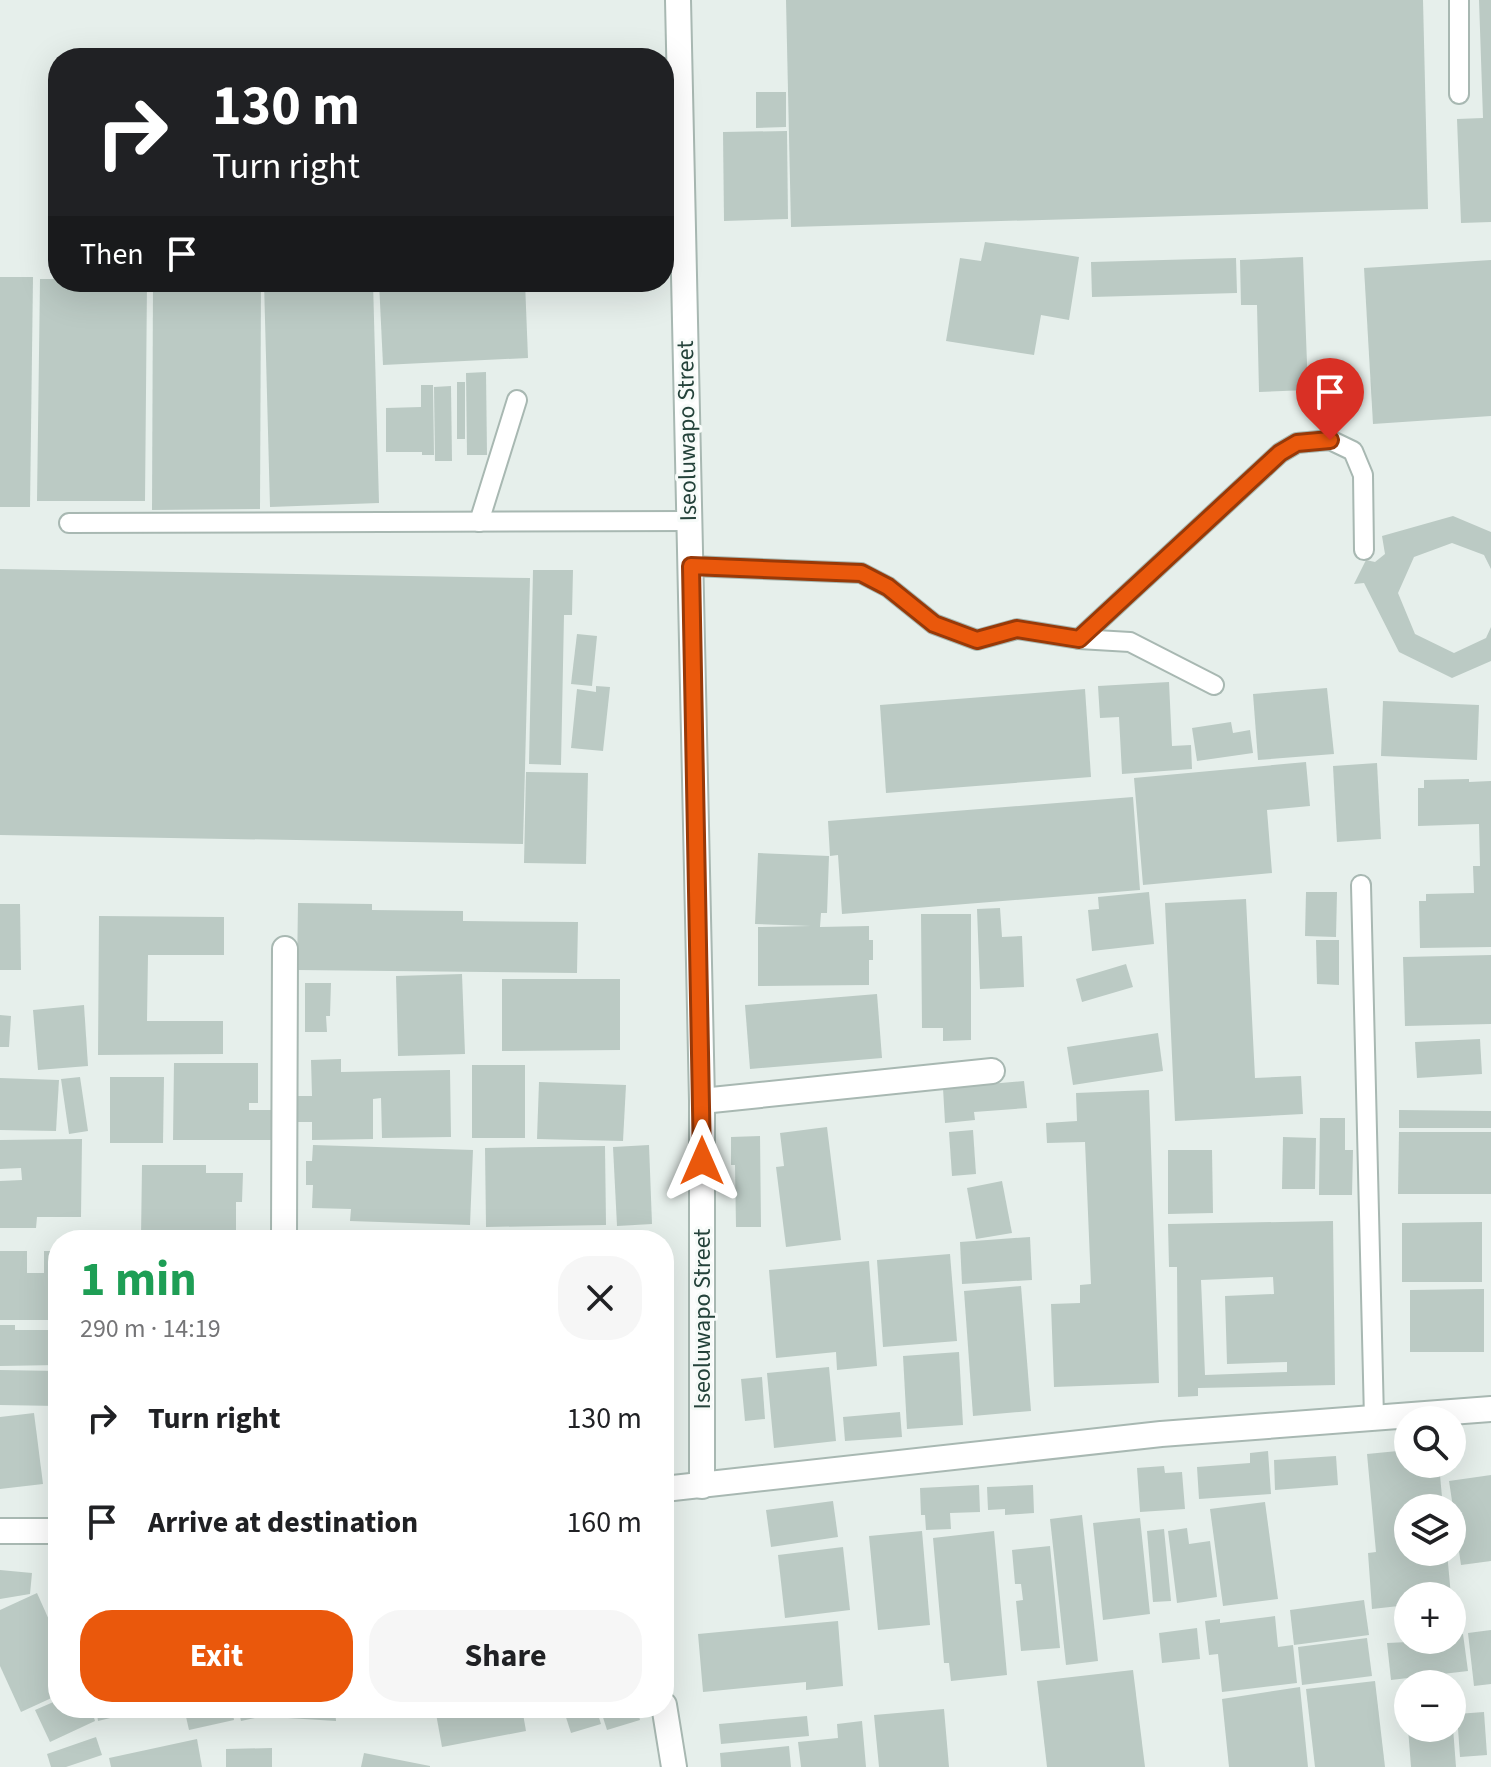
<!DOCTYPE html>
<meta charset="utf-8">
<style>
:root{--surface:#fff;--page:#f6f6f6;--text:#202124;--muted:#757577;--accent:#ea580c}
body{margin:0;font-family:"Source Sans 3",sans-serif;background:var(--page);color:var(--text);height:100vh;display:flex;flex-direction:column;font-size:30px;white-space:nowrap}
*{box-sizing:border-box;margin:0}
p{font-size:26px;color:var(--muted)}
.icon{flex:none;width:44px;height:44px;fill:none;stroke:currentColor;stroke-width:2;stroke-linecap:round;stroke-linejoin:round}
.map{position:relative;flex:1;overflow:hidden}
.drawer{position:absolute;left:48px;top:1230px;width:626px;height:488px;display:flex;flex-direction:column;background:var(--surface);border-radius:32px;box-shadow:0 8px 32px #0002}
.drawer>*{flex:none}
.top-card{position:absolute;left:48px;top:48px;width:626px;height:244px;border-radius:32px;box-shadow:0 8px 32px #0002;background:#202124;color:#fff;overflow:hidden}
.controls{position:absolute;left:1394px;top:1406px;display:grid;gap:16px}
.controls a{display:grid;place-items:center;width:72px;height:72px;border-radius:50%;background:var(--surface);box-shadow:0 8px 32px #0002;font-size:40px}
.pin{position:absolute;display:grid;place-items:center;width:68px;height:68px;color:#fff;margin:-82px -34px;border-radius:50% 50% 50% 0;rotate:-45deg;box-shadow:0 0 8px #0007}
.pin .icon{rotate:45deg}
.me{position:absolute;width:88px;margin:-44px;rotate:0deg;stroke-linejoin:round;filter:drop-shadow(0 0 6px #0008)}
.turn{display:flex;align-items:center;gap:28px;height:168px;padding:0 32px;font-size:36px}
.turn .icon{width:104px;height:104px;stroke-width:2.5}
.turn b{display:block;font-size:56px;line-height:68px}
.then{display:flex;align-items:center;height:76px;padding:0 32px;background:#0003;gap:16px;font-size:30px}
.round{display:grid;place-items:center;flex:none;width:84px;height:84px;border-radius:32px;background:var(--page)}
.summary{display:flex;align-items:center;justify-content:space-between;height:136px;padding:0 32px}
h1{font-size:48px;font-weight:700;line-height:60px;color:#1e9e55}
.primary-button{display:flex;gap:16px;margin-top:auto;padding:16px 32px}
.primary-button a{flex:1;height:92px;border-radius:32px;background:var(--accent);color:#fff;font-size:32px;font-weight:700;line-height:92px;text-align:center}
.primary-button a+a{background:var(--page);color:var(--text)}
ul{padding:0;list-style:none}
li{display:flex;align-items:center;gap:24px;height:104px;padding:0 32px}
li div{flex:1}
li b{display:block;font-size:30px}
li em{font-style:normal}
.map>svg:first-child{display:block}
</style>
<div class="map">
<svg width="1491" height="1767" viewBox="0 0 1491 1767">
<rect width="100%" height="100%" fill="#e6efeb"/>
<g fill="#bbcac4" fill-rule="evenodd">
<polygon points="786,0 1423,0 1428,209 791,227"/>
<polygon points="1479,0 1491,0 1491,222 1461,223 1457,119 1483,118"/>
<polygon points="756,92 786,92 786,127 756,128"/>
<polygon points="787,131 788,219 724,221 723,132"/>
<polygon points="985,242 1079,257 1069,320 1041,315 1034,355 946,341 960,258 981,261"/>
<polygon points="1303,257 1308,390 1259,392 1257,305 1241,305 1240,260"/>
<polygon points="1236,258 1237,293 1092,297 1091,262"/>
<polygon points="1491,260 1491,416 1373,424 1364,268"/>
<polygon points="0,277 33,277 30,507 0,507"/>
<polygon points="40,279 58,279 58,282 147,282 145,501 37,501"/>
<polygon points="153,282 261,282 260,509 152,510"/>
<polygon points="264,282 373,282 379,503 270,507"/>
<polygon points="379,282 525,282 528,358 383,365"/>
<polygon points="486,372 487,455 467,455 466,373"/>
<rect x="457" y="382" width="8" height="57"/>
<polygon points="421,385 433,385 434,455 422,455 422,452 386,452 386,408 421,407"/>
<polygon points="451,386 452,461 435,461 434,387"/>
<polygon points="1453,516 1491,532 1491,569 1484,555 1452,543 1414,557 1398,593 1415,634 1454,653 1486,638 1491,627 1491,661 1452,678 1399,652 1364,583 1354,584 1366,560 1375,562 1385,554 1382,536"/>
<polygon points="0,569 530,578 523,844 0,835"/>
<polygon points="533,570 573,570 572,615 564,615 561,765 529,764"/>
<polygon points="577,634 597,636 592,686 571,684"/>
<polygon points="1169,682 1172,746 1191,745 1192,769 1122,774 1119,717 1100,718 1098,686"/>
<polygon points="596,686 610,687 603,751 571,748 577,689 596,692"/>
<polygon points="1327,688 1334,754 1258,760 1253,694"/>
<polygon points="1085,689 1091,777 886,793 880,705"/>
<polygon points="1383,701 1479,705 1477,760 1381,756"/>
<polygon points="1231,722 1233,733 1250,730 1253,753 1197,761 1192,728"/>
<polygon points="1306,762 1310,806 1267,810 1272,873 1143,885 1134,778"/>
<polygon points="1377,763 1381,839 1337,842 1333,766"/>
<polygon points="526,772 588,773 586,864 524,863"/>
<polygon points="1469,779 1469,782 1491,781 1491,947 1420,948 1419,901 1426,901 1426,894 1474,893 1473,866 1480,866 1479,824 1418,826 1418,788 1424,788 1424,780"/>
<polygon points="1133,797 1140,890 842,914 838,855 830,856 828,821"/>
<polygon points="758,853 829,856 827,913 821,913 820,927 869,926 869,940 873,940 873,960 869,960 869,985 758,986 758,927 811,926 755,924"/>
<polygon points="1149,892 1154,944 1092,951 1088,910 1099,909 1098,897"/>
<polygon points="1306,892 1337,892 1336,937 1305,936"/>
<polygon points="1246,899 1255,1078 1301,1076 1303,1114 1175,1121 1165,903"/>
<polygon points="298,903 372,904 372,910 463,911 463,921 578,922 577,973 297,970"/>
<polygon points="0,904 20,904 21,970 0,970"/>
<polygon points="1000,908 1002,937 1022,936 1024,987 980,989 977,909"/>
<polygon points="921,914 971,914 971,1040 943,1041 943,1028 922,1028"/>
<polygon points="99,916 224,917 224,955 148,955 147,1021 223,1021 223,1054 98,1055"/>
<polygon points="1316,940 1339,940 1339,985 1317,984"/>
<polygon points="1491,955 1491,1024 1405,1026 1403,957"/>
<polygon points="1126,964 1133,987 1082,1002 1076,979"/>
<polygon points="462,974 465,1054 398,1056 396,976"/>
<polygon points="502,979 620,979 620,1050 502,1051"/>
<polygon points="305,983 331,983 330,1016 326,1016 327,1032 305,1032"/>
<polygon points="877,994 882,1058 750,1069 745,1005"/>
<polygon points="84,1005 88,1066 38,1070 33,1010"/>
<polygon points="0,1015 11,1016 9,1047 0,1047"/>
<polygon points="1158,1033 1163,1071 1073,1085 1067,1047"/>
<polygon points="1480,1039 1482,1074 1417,1078 1415,1042"/>
<polygon points="341,1059 341,1072 450,1070 451,1137 382,1138 381,1098 373,1099 373,1139 312,1140 312,1122 298,1122 298,1096 312,1096 311,1060"/>
<polygon points="174,1063 258,1063 258,1103 249,1103 249,1110 273,1110 273,1140 173,1140"/>
<rect x="472" y="1065" width="53" height="73"/>
<polygon points="80,1077 88,1131 69,1134 61,1079"/>
<polygon points="110,1077 164,1077 163,1143 110,1143"/>
<polygon points="0,1078 59,1080 56,1131 0,1130"/>
<polygon points="1024,1081 1027,1108 974,1112 975,1120 945,1123 943,1088"/>
<polygon points="539,1082 626,1085 623,1141 537,1139"/>
<polygon points="1149,1090 1159,1383 1054,1387 1051,1304 1080,1303 1080,1285 1091,1284 1085,1142 1047,1143 1046,1123 1077,1121 1076,1093"/>
<polygon points="1399,1110 1491,1111 1491,1128 1399,1128"/>
<polygon points="1320,1118 1345,1118 1345,1150 1353,1150 1352,1195 1319,1195"/>
<polygon points="827,1127 841,1240 786,1247 776,1167 784,1166 780,1133"/>
<polygon points="973,1130 976,1174 952,1176 949,1132"/>
<polygon points="1399,1132 1491,1132 1491,1194 1398,1194"/>
<polygon points="760,1136 761,1227 736,1227 735,1165 731,1165 731,1137"/>
<polygon points="1283,1137 1316,1138 1315,1189 1282,1189"/>
<polygon points="82,1139 81,1217 37,1217 36,1228 0,1228 0,1181 22,1180 21,1168 0,1169 0,1140"/>
<polygon points="313,1145 473,1150 470,1225 350,1221 351,1209 312,1208 313,1185 306,1185 306,1161 312,1161"/>
<polygon points="649,1145 652,1224 617,1226 613,1147"/>
<polygon points="605,1146 606,1225 486,1227 485,1148"/>
<polygon points="1168,1150 1212,1150 1213,1213 1168,1214"/>
<polygon points="142,1165 206,1165 206,1173 243,1173 242,1202 236,1202 236,1238 141,1238"/>
<polygon points="1002,1181 1012,1233 976,1239 967,1188"/>
<path d="M1333,1221l2,164 -137,3v8l-20,1 -1,-130h-8l-1,-43zM1273,1277l1,17 -49,2 2,68 60,-2v10l-82,3 -4,-95z"/>
<polygon points="1482,1222 1482,1282 1402,1282 1402,1223"/>
<polygon points="462,1235 462,1240 417,1240 417,1237"/>
<polygon points="1030,1237 1032,1280 962,1284 960,1242"/>
<polygon points="0,1251 27,1251 27,1273 44,1273 44,1251 58,1251 58,1320 0,1320"/>
<polygon points="950,1254 957,1341 883,1347 877,1260"/>
<polygon points="869,1261 877,1366 837,1370 836,1352 776,1358 769,1270"/>
<polygon points="1021,1286 1031,1411 973,1416 964,1291"/>
<polygon points="1484,1289 1484,1352 1410,1352 1410,1290"/>
<polygon points="0,1325 15,1325 15,1330 58,1330 58,1365 0,1366"/>
<polygon points="959,1352 963,1425 907,1429 903,1356"/>
<polygon points="829,1367 836,1441 774,1448 767,1373"/>
<polygon points="0,1370 58,1371 58,1406 0,1405"/>
<polygon points="762,1377 765,1419 745,1421 741,1379"/>
<polygon points="900,1412 902,1437 845,1441 843,1417"/>
<polygon points="34,1413 43,1484 0,1489 0,1417"/>
<polygon points="1408,1450 1408,1464 1439,1464 1443,1508 1408,1508 1408,1552 1447,1552 1451,1596 1408,1596 1408,1605 1372,1609 1368,1553 1376,1552 1367,1454"/>
<polygon points="1268,1451 1271,1494 1199,1499 1197,1467 1250,1463 1250,1453"/>
<polygon points="1336,1456 1338,1485 1275,1490 1274,1460"/>
<polygon points="1164,1466 1165,1473 1182,1472 1185,1509 1140,1512 1137,1468"/>
<polygon points="1491,1475 1491,1561 1461,1565 1455,1524 1463,1523 1462,1512 1454,1514 1449,1481"/>
<polygon points="979,1485 980,1512 950,1513 951,1529 926,1530 925,1515 921,1515 920,1488"/>
<polygon points="1033,1485 1034,1513 1005,1515 1005,1509 988,1510 987,1487"/>
<polygon points="833,1501 838,1537 771,1547 766,1510"/>
<polygon points="1265,1502 1278,1599 1223,1606 1210,1509"/>
<polygon points="1082,1515 1098,1661 1066,1665 1050,1519"/>
<polygon points="1140,1518 1150,1614 1103,1620 1093,1523"/>
<polygon points="1187,1528 1189,1544 1210,1541 1217,1597 1177,1603 1168,1531"/>
<polygon points="1164,1529 1171,1601 1153,1602 1147,1531"/>
<polygon points="922,1531 930,1625 878,1630 869,1536"/>
<polygon points="994,1531 1007,1675 951,1681 949,1663 944,1663 933,1538"/>
<polygon points="1050,1546 1060,1648 1021,1651 1016,1601 1023,1600 1021,1584 1015,1584 1012,1550"/>
<polygon points="843,1547 850,1610 785,1618 778,1555"/>
<polygon points="0,1570 32,1573 30,1594 0,1599"/>
<polygon points="37,1593 58,1640 58,1695 21,1712 0,1666 0,1610"/>
<polygon points="1364,1600 1369,1635 1294,1645 1290,1610"/>
<polygon points="1275,1616 1278,1647 1293,1645 1297,1683 1222,1692 1218,1654 1209,1655 1205,1621 1220,1619 1220,1623"/>
<polygon points="838,1621 843,1686 806,1690 806,1682 703,1692 698,1634"/>
<polygon points="1197,1628 1200,1659 1162,1663 1159,1633"/>
<polygon points="1491,1630 1491,1684 1474,1686 1468,1633"/>
<polygon points="1463,1634 1468,1671 1391,1680 1387,1643 1452,1640 1452,1635"/>
<polygon points="1367,1638 1372,1676 1302,1685 1298,1647"/>
<polygon points="1133,1670 1145,1767 1047,1767 1037,1681"/>
<polygon points="1375,1681 1385,1767 1315,1767 1306,1689"/>
<polygon points="1300,1687 1308,1767 1229,1767 1222,1699"/>
<polygon points="58,1700 58,1708 91,1708 95,1721 50,1742 35,1710"/>
<polygon points="96,1708 147,1708 147,1709 98,1721"/>
<polygon points="184,1708 232,1708 234,1720 189,1730"/>
<polygon points="238,1708 285,1708 286,1711 241,1721"/>
<polygon points="286,1708 335,1708 336,1721 288,1718"/>
<polygon points="435,1708 522,1708 526,1731 442,1747"/>
<polygon points="563,1708 596,1708 601,1724 571,1733"/>
<polygon points="600,1708 637,1708 640,1720 607,1730"/>
<polygon points="944,1709 949,1767 879,1767 874,1715"/>
<polygon points="1484,1712 1487,1755 1460,1757 1457,1714"/>
<polygon points="807,1716 809,1736 721,1744 719,1724"/>
<polygon points="862,1721 866,1767 801,1767 798,1742 838,1738 837,1724"/>
<polygon points="1408,1728 1453,1728 1456,1767 1411,1767"/>
<polygon points="96,1737 102,1755 66,1767 51,1767 47,1754"/>
<polygon points="197,1739 202,1767 111,1767 109,1758"/>
<polygon points="789,1746 791,1767 721,1767 720,1753"/>
<polygon points="272,1748 272,1767 226,1767 226,1749"/>
<polygon points="364,1753 430,1766 430,1767 361,1767"/>
</g>
<g fill="none" stroke-linecap="round" stroke-linejoin="round">
<defs>
<g id="service">
<polyline points="1459,0 1459,94"/>
<polyline points="479,522 517,400"/>
<polyline points="69,523 689,521"/>
<polyline points="691,566 861,573 888,587 934,624 977,640 1017,629 1079,639 1130,642 1214,685"/>
<polyline points="1079,639 1280,453 1297,443 1330,440 1353,451 1363,475 1364,550"/>
<polyline points="1361,885 1374,1418"/>
</g>
<g id="minor">
<polyline points="678,0 702,1101 702,1486"/>
<polyline points="702,1101 992,1071"/>
<polyline points="284,1240 285,949"/>
<polyline points="664,1489 1161,1434 1491,1409"/>
<polyline points="0,1531 58,1531"/>
<polyline points="664,1705 674,1767"/>
</g>
</defs>
<use href="#service" stroke="#a8b8b2" stroke-width="22"/>
<use href="#minor" stroke="#a8b8b2" stroke-width="28"/>
<use href="#service" stroke="#fff" stroke-width="18"/>
<use href="#minor" stroke="#fff" stroke-width="24"/>
</g>
<g fill="none" stroke-linecap="round" stroke-linejoin="round">
<defs>
<polyline id="route" points="702,1161 691,566 861,573 888,587 934,624 977,640 1017,629 1079,639 1280,453 1297,443 1330,440"/>
</defs>
<use href="#route" stroke="#983908" stroke-width="20"/>
<use href="#route" stroke="#ea580c" stroke-width="14"/>
</g>
<g text-anchor="middle" dominant-baseline="central" stroke-width="6" stroke-linejoin="round" paint-order="stroke">
<g font-size="24" fill="#24423a" stroke="#f7fbf9">
<text transform="translate(687 431) rotate(-91)">Iseoluwapo Street</text>
<text transform="translate(702 1319) rotate(-90)">Iseoluwapo Street</text>
</g>
</g>
</svg>
<div class="controls">
<a><svg class="icon" aria-label="search" viewBox="0 0 24 24"><circle cx="10" cy="10" r="6"/><path d="M15 15l6 6"/></svg></a>
<a><svg class="icon" aria-label="layers" viewBox="0 0 24 24"><path d="M12 4l9 5-9 5-9-5zM3 14l9 5 9-5"/></svg></a>
<a>+</a>
<a>−</a>
</div>
<div class="pin" style="left:1330px;top:440px;background:#d93025"><svg class="icon" aria-label="arrive" viewBox="0 0 24 24"><path d="M6 21V4h12l-3 4 3 4H6"/></svg></div>
<svg class="me" style="left:702px;top:1161px" viewBox="-20 -20 40 40"><path d="M0-17L14 15 0 8-14 15z" fill="#ea580c" stroke="#fff" stroke-width="4"/></svg>
<div class="top-card">
<div class="turn"><svg class="icon" aria-label="right" viewBox="0 0 24 24"><path d="M7 20v-9h11M14 6l5 5-5 5"/></svg><div><b>130 m</b>Turn right</div></div>
<div class="then">Then<svg class="icon" aria-label="arrive" viewBox="0 0 24 24"><path d="M6 21V4h12l-3 4 3 4H6"/></svg></div>
</div>
<section class="drawer">
<div class="summary"><div><h1>1 min</h1><p>290 m · 14:19</p></div><a class="round"><svg class="icon" aria-label="close" viewBox="0 0 24 24"><path d="M6 6l12 12M18 6L6 18"/></svg></a></div>
<ul>
<li><svg class="icon" aria-label="right" viewBox="0 0 24 24"><path d="M7 20v-9h11M14 6l5 5-5 5"/></svg><div><b>Turn right</b></div><em>130 m</em></li>
<li><svg class="icon" aria-label="arrive" viewBox="0 0 24 24"><path d="M6 21V4h12l-3 4 3 4H6"/></svg><div><b>Arrive at destination</b></div><em>160 m</em></li>
</ul>
<div class="primary-button"><a>Exit</a><a>Share</a></div>
</section>
</div>
